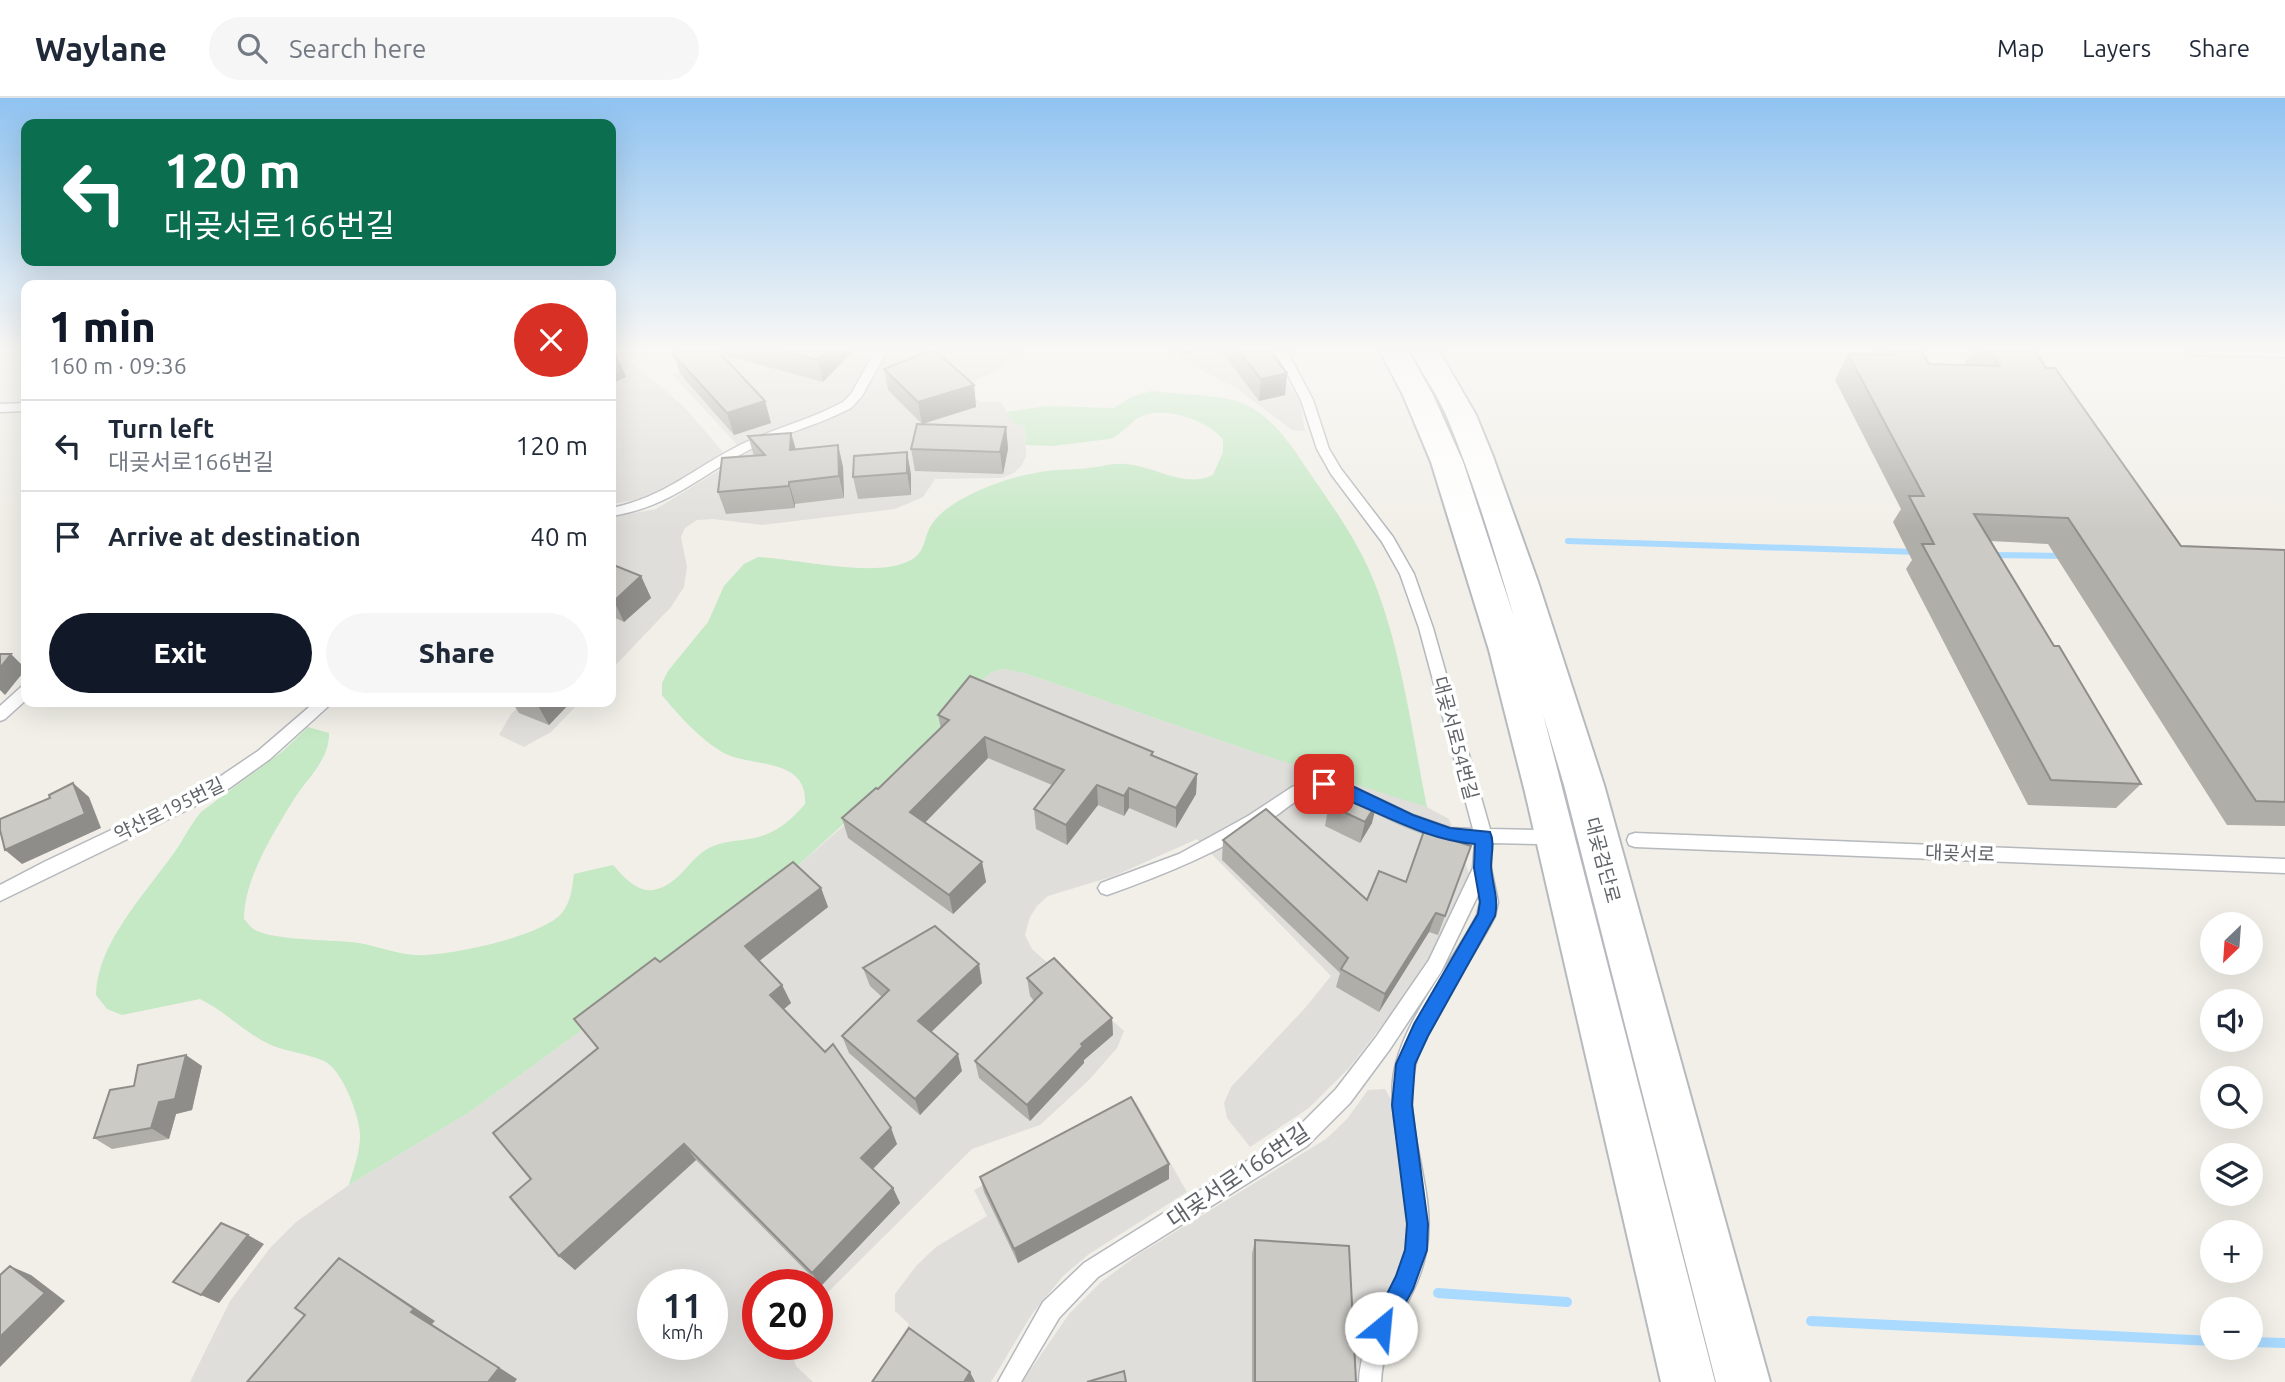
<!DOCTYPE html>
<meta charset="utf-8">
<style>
:root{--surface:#fff;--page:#f6f6f7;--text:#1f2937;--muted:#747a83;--line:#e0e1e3;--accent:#111827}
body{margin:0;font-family:Ubuntu,"Noto Sans KR",sans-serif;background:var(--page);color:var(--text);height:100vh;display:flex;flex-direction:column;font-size:26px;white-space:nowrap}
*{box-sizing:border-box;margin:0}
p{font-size:23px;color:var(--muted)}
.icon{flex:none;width:38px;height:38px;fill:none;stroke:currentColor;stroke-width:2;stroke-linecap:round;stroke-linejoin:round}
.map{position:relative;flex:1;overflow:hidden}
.side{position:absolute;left:21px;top:182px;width:595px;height:427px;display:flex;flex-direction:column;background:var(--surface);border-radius:14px;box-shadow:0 7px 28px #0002}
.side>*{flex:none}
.top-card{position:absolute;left:21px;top:21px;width:595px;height:147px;border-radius:14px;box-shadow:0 7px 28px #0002;background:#0b6e4f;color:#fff;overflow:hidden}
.needle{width:46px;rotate:205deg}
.fabs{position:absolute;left:2200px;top:814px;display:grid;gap:14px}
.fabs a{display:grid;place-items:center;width:63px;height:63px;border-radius:50%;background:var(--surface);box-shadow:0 7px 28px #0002;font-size:35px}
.speed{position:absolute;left:637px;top:1171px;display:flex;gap:14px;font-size:35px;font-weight:700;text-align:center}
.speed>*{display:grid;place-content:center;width:91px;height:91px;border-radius:50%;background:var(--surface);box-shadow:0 7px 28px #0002;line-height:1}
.speed small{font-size:18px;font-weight:400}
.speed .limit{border:10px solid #d22;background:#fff;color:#111}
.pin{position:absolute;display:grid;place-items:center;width:60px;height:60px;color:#fff;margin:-30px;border-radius:14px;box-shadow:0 4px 10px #0006}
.me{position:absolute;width:77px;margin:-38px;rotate:28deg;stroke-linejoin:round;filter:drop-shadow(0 0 5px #0008)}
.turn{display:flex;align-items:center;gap:24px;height:147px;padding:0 28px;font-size:32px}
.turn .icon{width:91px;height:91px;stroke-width:2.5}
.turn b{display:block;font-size:49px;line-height:60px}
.round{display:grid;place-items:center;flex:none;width:74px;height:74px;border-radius:37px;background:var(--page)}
.headline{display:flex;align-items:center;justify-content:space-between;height:119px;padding:0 28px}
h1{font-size:42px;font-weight:800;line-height:52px;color:var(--accent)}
.primary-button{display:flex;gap:14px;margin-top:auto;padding:14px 28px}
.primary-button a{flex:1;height:80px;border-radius:42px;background:var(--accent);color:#fff;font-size:28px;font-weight:800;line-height:80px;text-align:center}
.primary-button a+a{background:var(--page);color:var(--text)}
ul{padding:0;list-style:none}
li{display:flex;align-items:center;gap:21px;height:91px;padding:0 28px;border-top:2px solid var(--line)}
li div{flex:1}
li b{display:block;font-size:26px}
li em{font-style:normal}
header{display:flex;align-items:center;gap:42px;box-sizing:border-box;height:98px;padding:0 35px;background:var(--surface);border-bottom:2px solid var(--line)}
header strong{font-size:33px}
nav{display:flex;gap:38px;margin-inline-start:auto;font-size:24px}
.search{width:490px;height:63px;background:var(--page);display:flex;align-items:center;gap:18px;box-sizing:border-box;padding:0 24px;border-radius:38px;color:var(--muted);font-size:26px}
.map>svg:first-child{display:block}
</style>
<header>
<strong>Waylane</strong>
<div class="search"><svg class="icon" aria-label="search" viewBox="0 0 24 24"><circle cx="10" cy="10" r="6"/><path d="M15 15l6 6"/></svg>Search here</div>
<nav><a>Map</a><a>Layers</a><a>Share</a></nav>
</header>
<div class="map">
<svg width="2285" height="1284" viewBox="0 0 2285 1284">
<rect width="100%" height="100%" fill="#f1efe8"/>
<g fill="#e0deda" fill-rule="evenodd">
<polygon points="611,253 615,253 657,285 686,311 723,354 666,391 635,402 611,406"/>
<polygon points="704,253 874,253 852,293 841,305 737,347 673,277 711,261"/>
<polygon points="889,253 1031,253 966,288 979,304 1001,304 1013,325 1025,329 1026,358 1022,367 1014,375 1001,380 935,381 923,399 895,411 762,427 713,421 697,422 685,430 681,439 687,469 684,489 671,509 611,572 611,419 656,411 759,348 843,315 863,300"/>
<polygon points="1165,253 1267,253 1300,304 1305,333 1292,332 1236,290"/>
<path d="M1004,571l20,4 233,80 116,34 54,20 22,12 22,60 -46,91 -76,98 -40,40 -59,39 -23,-29 -3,-15 7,-16 74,-79 26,-32 -134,-137 -83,37 -66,20 -11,10 -7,11 -5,18 7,14 92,82 -7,17 -28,32 -49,45 -68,24 -155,154v-19h-59v60h31l7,22 17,16h-623l40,-81 40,-53 26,-26 53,-37 122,-74 196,-143 126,-98 64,-56 121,-131 14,-11zM653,1186h59v60h-59z"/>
<polygon points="524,604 580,604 551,634 524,649 499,637 511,616"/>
<polygon points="1385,991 1393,1005 1402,1069 1408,1121 1406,1149 1399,1173 1385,1200 1362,1257 1362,1284 1022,1284 1069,1216 1101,1184 1139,1156 1326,1041 1347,1021 1368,992"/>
<polygon points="1136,1004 1187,1094 1089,1156 1063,1178 1032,1216 991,1284 873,1284 909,1226 895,1213 895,1196 916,1168 936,1149 987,1118 974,1092"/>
</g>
<path fill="#c5e8c5" d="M1151,293c22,3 70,4 89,11 30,11 51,43 67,67 26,38 54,76 70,120 26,70 35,145 50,218l-170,-54 -233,-80 -20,-4 -12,3 -14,11 -63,76 -122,111 -126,98 -196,143 -122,74c4,-15 11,-32 11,-48 1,-19 -18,-68 -36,-76 -20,-9 -42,-9 -61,-20 -22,-12 -40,-31 -63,-42l-78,16 -15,-6 -11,-14c1,-52 49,-101 78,-142 10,-14 16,-28 27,-41l82,-61 25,-24 21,6c1,28 -25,48 -38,71 -20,33 -47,76 -47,115 4,4 7,9 11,11 18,10 74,10 96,12 21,2 41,11 63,13 31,2 126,-18 147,-41 10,-11 11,-26 13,-40l39,-9c10,11 23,27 40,25 24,-4 33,-26 51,-39 17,-12 40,-9 58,-15 18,-6 31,-18 43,-32 3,-46 -51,-37 -79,-50 -21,-10 -49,-40 -64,-59v-12l6,-12 40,-49 16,-36 20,-22 14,-7c40,2 120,22 153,3 16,-9 12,-23 21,-36 17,-26 73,-46 103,-51 18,-4 36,-3 53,-5 13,-1 24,-5 37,-4 30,2 59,25 88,11l10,-23v-13c-17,-19 -58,-34 -83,-22 -12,6 -17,18 -31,22l-56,7 -27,-1 -1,-18 -12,-4 -7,-11 41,-6 67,2 17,-11z"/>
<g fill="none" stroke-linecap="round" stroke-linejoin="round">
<g stroke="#aadaff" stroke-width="6">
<polyline points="1568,443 1918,454"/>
<polyline points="1991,457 2065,458"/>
</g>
<g stroke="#aadaff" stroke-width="10">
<polyline points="1438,1195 1567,1204"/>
<polyline points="1811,1223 2212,1243"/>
<polyline points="2250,1244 2285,1245"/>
</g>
<defs>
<g id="service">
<path d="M875,253h12l-25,45 -11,12c-32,17 -67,25 -100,41 -51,26 -80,58 -140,67v-8c53,-10 84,-41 131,-64 33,-16 68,-24 101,-42l8,-8z"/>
<path d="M1275,253h12l26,49 16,49 12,20 52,68 21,37 19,54 57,201 49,1 6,2 2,5 -2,5 -6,2 -47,-1 -1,25 7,34 -3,14c-24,49 -75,109 -82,161 -8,59 25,117 13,175 -9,49 -42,75 -45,130h-22c3,-56 35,-80 46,-129 14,-57 -17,-115 -12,-173 6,-57 59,-115 84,-165l3,-13 -1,-9 -38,79 -51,77 -40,54 -43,43 -209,131 -39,41 -38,64h-23l45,-80 41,-39 209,-131 43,-43 40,-52 53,-77 44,-92 2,-26c-38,0 -72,-16 -106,-33 -13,-6 -31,-19 -45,-19 -17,0 -34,16 -47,25 -53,35 -110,59 -170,80l-6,-2 -3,-5 3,-5 78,-29 69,-38 44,-29 32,-9 26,7 63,30 37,13 23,1 -54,-201 -19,-54 -18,-32 -51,-68 -14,-25 -16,-49z"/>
<polygon points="2189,253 2285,253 2285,259 2195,257"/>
<polygon points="26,305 26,313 0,314 0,306"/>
<polygon points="26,587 26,602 5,621 0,623 0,608 21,589"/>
<polygon points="315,604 333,604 270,661 224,694 0,803 0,787 44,764 212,684 258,653"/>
<polygon points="1635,735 2285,761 2285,775 1635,749 1629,747 1627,742 1629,737"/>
</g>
<path id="secondary" d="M1380,253h28l25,44 30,67 51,155c-20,-67 -40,-135 -67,-200 -10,-23 -25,-44 -36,-66h28l37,64 16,39 46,128 66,203 166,597h-54l-152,-597 -21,-71 172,668h-54l-136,-590 -36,-142 -58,-188 -28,-67z"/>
</defs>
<use href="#service" stroke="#b5b8bc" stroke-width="3"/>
<use href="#secondary" stroke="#b6babf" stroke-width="4"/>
<use href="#service" fill="#fff" fill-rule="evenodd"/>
<use href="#secondary" fill="#fff" fill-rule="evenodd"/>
</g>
<g fill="#afaea9">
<polygon points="676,253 853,253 823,284 721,256 765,303 771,325 734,337 681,277 673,256"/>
<polygon points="1221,253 1269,253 1287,275 1285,297 1259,303"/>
<polygon points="1871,253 1921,253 1929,266 1967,268 1965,264 1972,253 2035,253 2046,270 2181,448 2285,452 2285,728 2227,727 2048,446 1990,443 2054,548 2141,686 2116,710 2028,707 1906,471 1912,462 1893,424 1901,411 1835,282 1848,256 1869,257"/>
<polygon points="884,271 974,287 976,309 922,326 1006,329 1008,351 1003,376 915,373 911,351 922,326 888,292"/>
<polygon points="791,335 796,352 838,347 843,369 844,400 795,406 795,410 726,416 718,394 754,358 748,338"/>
<polygon points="854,358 911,376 911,397 858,401 853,379"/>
<polygon points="611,466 641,478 651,500 624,524 611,518"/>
<polygon points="512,604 571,604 549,627 519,615"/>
<polygon points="938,617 1153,654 1153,658 1197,676 1196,696 1176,730 1129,710 1124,718 1098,707 1067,747 1036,731 1034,711 1052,687 988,660 925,724 982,764 986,784 953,816 848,740 842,720 878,691 941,631"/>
<polygon points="1329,707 1372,725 1360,745 1325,728"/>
<polygon points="1223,742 1367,802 1406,784 1471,748 1438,837 1429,834 1379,914 1336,889 1340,875 1222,762"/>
<polygon points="821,790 828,809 759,863 782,887 791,905 784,911 897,1046 873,1071 893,1090 900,1105 821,1188 696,1062 575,1172 559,1158 531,1081 598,950 574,921 660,864"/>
<polygon points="863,870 982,885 931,934 962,973 920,1017 849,955 842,938 882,899 870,888"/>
<polygon points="1027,880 1112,920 1113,937 1084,962 1084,965 1030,1023 979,980 975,963 1034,903 1030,898"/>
<polygon points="202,968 192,1012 176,1016 169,1041 112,1051 94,1040 134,988"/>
<polygon points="1169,1066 1169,1081 1018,1165 984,1094 980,1079"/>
<polygon points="1255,1142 1356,1284 1252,1284 1252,1156"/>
</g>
<g fill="#8f8d8a">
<polygon points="827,253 853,253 823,284 818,262"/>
<polygon points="1180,253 1199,253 1180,257"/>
<polygon points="617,258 626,279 611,286 611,261"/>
<polygon points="1287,275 1285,297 1259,303 1261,281"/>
<polygon points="974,287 976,309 922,326 918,304"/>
<polygon points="765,303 771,325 734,337 727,315"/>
<polygon points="1006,329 1008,351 1003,376 1000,354"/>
<polygon points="791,335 797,356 790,352"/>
<polygon points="838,347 843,369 844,400 839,378"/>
<polygon points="907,354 911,376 911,397 907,375"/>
<polygon points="789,384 795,406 795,410 789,388"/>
<polygon points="641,478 651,500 624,524 614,503"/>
<polygon points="11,556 26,571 5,597 0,592 0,570"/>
<polygon points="539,604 571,604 549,627 537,606"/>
<polygon points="985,639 988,660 916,734 910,714"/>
<polygon points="1197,676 1196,696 1176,730 1176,710"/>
<polygon points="73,685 89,699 101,730 22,766 5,752"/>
<polygon points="1097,687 1098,707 1067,747 1066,727"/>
<polygon points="1129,690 1129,710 1124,718 1124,698"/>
<polygon points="1377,705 1372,725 1360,745 1365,724"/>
<polygon points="982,764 986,784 953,816 949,797"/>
<polygon points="821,790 828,809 754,867 745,848"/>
<polygon points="1436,815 1429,834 1379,914 1385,896"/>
<polygon points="979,866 982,885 924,941 918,923"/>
<polygon points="782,887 791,905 779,915 770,897"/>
<polygon points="1112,920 1113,937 1084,962 1084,965 1030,1023 1027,1007 1081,946"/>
<polygon points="958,956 962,973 920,1017 915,1001"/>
<polygon points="186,957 202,968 192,1012 176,1016 169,1041 151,1030 159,1004"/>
<polygon points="891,1030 897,1046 868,1076 861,1060"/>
<polygon points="684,1046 696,1062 575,1172 559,1158"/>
<polygon points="1169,1066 1169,1081 1018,1165 1014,1151"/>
<polygon points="893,1090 900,1105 821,1188 812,1175"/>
<polygon points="248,1137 264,1146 219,1205 201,1197"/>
<polygon points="339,1160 361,1174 435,1223 432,1226 517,1281 515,1284 488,1284 411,1214"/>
<polygon points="10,1168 31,1177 65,1203 0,1269 0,1239"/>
<polygon points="970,1274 975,1284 964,1284"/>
</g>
<g fill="#cccac5" stroke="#8f8d8a" stroke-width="2">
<polygon points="611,253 612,253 617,258 611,261"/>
<polygon points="676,253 718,253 765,303 727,315 673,256"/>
<polygon points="784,253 827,253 818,262"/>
<polygon points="929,253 936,253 974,287 918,304 884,271"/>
<polygon points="1239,253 1269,253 1287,275 1261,281"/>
<polygon points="1893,253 1921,253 1929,266 2000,268 1990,253 2035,253 2046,270 2055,270 2181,448 2285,452 2285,704 2256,703 2068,420 1974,416 2054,548 2059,548 2141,686 2051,682 1922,446 1934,446 1909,398 1924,398 1848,256 1895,257"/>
<polygon points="917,326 1006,329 1000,354 911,351"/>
<polygon points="791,335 790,352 838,347 839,378 789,384 789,388 718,394 722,360 765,357 748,338"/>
<polygon points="907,354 907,375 853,379 854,358"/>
<polygon points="611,466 641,478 614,503 611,501"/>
<polygon points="0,556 11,556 0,570"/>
<polygon points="970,578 1153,654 1151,657 1197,676 1176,710 1129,690 1124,698 1097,687 1066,727 1034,711 1064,672 985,639 910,714 982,764 949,797 842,720 876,690 878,691 949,622 938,617"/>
<polygon points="73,685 85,716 5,752 0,732 0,721 50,700 49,697"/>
<polygon points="1342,688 1377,705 1365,724 1329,707"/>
<polygon points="1266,711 1367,802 1379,773 1406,784 1424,733 1471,748 1445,818 1436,815 1385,896 1341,871 1348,860 1223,742"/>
<polygon points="793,764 821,790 745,848 782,887 770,897 825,954 833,946 891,1030 861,1060 893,1090 812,1175 684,1046 559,1158 510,1099 531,1081 493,1035 598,950 574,921 655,860 660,864"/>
<polygon points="935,828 979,866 918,923 958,956 915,1001 842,938 889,892 863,870"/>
<polygon points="1054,860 1112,920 1081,946 1083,948 1027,1007 975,963 1042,895 1027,880"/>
<polygon points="186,957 175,1001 159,1004 151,1030 94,1040 110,992 134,988 138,967"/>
<polygon points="1131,999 1169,1066 1014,1151 980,1079"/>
<polygon points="221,1125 248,1137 201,1197 173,1184"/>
<polygon points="1255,1142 1349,1148 1356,1284 1255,1284"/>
<polygon points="339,1160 414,1211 411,1214 499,1270 488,1284 247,1284 305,1217 295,1210"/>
<polygon points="10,1168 45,1195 0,1239 0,1177"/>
<polygon points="909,1230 970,1274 964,1284 872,1284"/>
<polygon points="1124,1273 1126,1284 1087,1284"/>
</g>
<linearGradient id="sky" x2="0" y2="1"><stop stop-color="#8fc3f1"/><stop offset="0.58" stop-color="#f9f8f5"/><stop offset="1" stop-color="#f9f8f5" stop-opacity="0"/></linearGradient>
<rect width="2285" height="433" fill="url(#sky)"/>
<path fill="#1a73e8" stroke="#114b97" stroke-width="2" d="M1324,680l26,7 63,30 37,13 40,4c5,10 1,23 1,34 1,18 8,32 4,50l-67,120 -13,28 -3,41 16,119 -1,26 -14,39 -25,47 -7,3 -8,-3 -3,-8 26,-52 9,-26 2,-26 -15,-119 4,-41 18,-40 64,-110 2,-12 -6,-34 1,-24c-57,-5 -104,-38 -157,-55l-2,-5 2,-4z"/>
<g text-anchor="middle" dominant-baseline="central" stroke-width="7" stroke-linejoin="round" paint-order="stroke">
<g font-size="19" fill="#5f6368" stroke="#fff">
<text transform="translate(1456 640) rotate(75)">대곶서로54번길</text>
<text transform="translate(169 711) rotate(-26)">약산로195번길</text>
<text transform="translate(1960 755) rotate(2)">대곶서로</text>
<text transform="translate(1603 762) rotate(75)">대곶검단로</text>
</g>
<g font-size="23" fill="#5f6368" stroke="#fff">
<text transform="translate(1238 1077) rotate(-34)">대곶서로166번길</text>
</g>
</g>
</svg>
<div class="fabs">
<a><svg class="needle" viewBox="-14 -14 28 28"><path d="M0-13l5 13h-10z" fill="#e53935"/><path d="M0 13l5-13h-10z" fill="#747a83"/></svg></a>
<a><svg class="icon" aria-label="sound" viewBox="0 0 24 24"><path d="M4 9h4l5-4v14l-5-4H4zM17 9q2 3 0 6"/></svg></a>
<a><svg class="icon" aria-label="search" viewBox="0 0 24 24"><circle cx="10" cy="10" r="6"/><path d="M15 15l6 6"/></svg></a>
<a><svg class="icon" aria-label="layers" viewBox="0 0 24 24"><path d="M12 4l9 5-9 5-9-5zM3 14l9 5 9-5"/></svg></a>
<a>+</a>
<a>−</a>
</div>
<div class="speed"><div>11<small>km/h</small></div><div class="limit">20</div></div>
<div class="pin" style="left:1324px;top:686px;background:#d93025"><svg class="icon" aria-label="arrive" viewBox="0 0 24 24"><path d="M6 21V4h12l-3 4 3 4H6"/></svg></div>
<svg class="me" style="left:1381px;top:1230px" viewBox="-20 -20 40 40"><circle r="19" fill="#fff"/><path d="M0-13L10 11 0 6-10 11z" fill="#1a73e8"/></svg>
<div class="top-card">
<div class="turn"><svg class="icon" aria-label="left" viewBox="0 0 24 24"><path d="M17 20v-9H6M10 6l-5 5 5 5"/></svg><div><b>120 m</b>대곶서로166번길</div></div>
</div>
<section class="side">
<div class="headline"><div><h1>1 min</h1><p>160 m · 09:36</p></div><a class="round" style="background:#d93025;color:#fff"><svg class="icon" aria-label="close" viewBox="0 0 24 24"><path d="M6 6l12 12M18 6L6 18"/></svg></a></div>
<ul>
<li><svg class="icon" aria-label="left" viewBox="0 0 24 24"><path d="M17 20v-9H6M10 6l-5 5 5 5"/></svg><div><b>Turn left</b><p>대곶서로166번길</p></div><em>120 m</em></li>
<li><svg class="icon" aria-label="arrive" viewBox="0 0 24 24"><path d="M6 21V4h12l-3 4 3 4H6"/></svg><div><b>Arrive at destination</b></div><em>40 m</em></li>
</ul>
<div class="primary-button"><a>Exit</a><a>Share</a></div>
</section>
</div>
